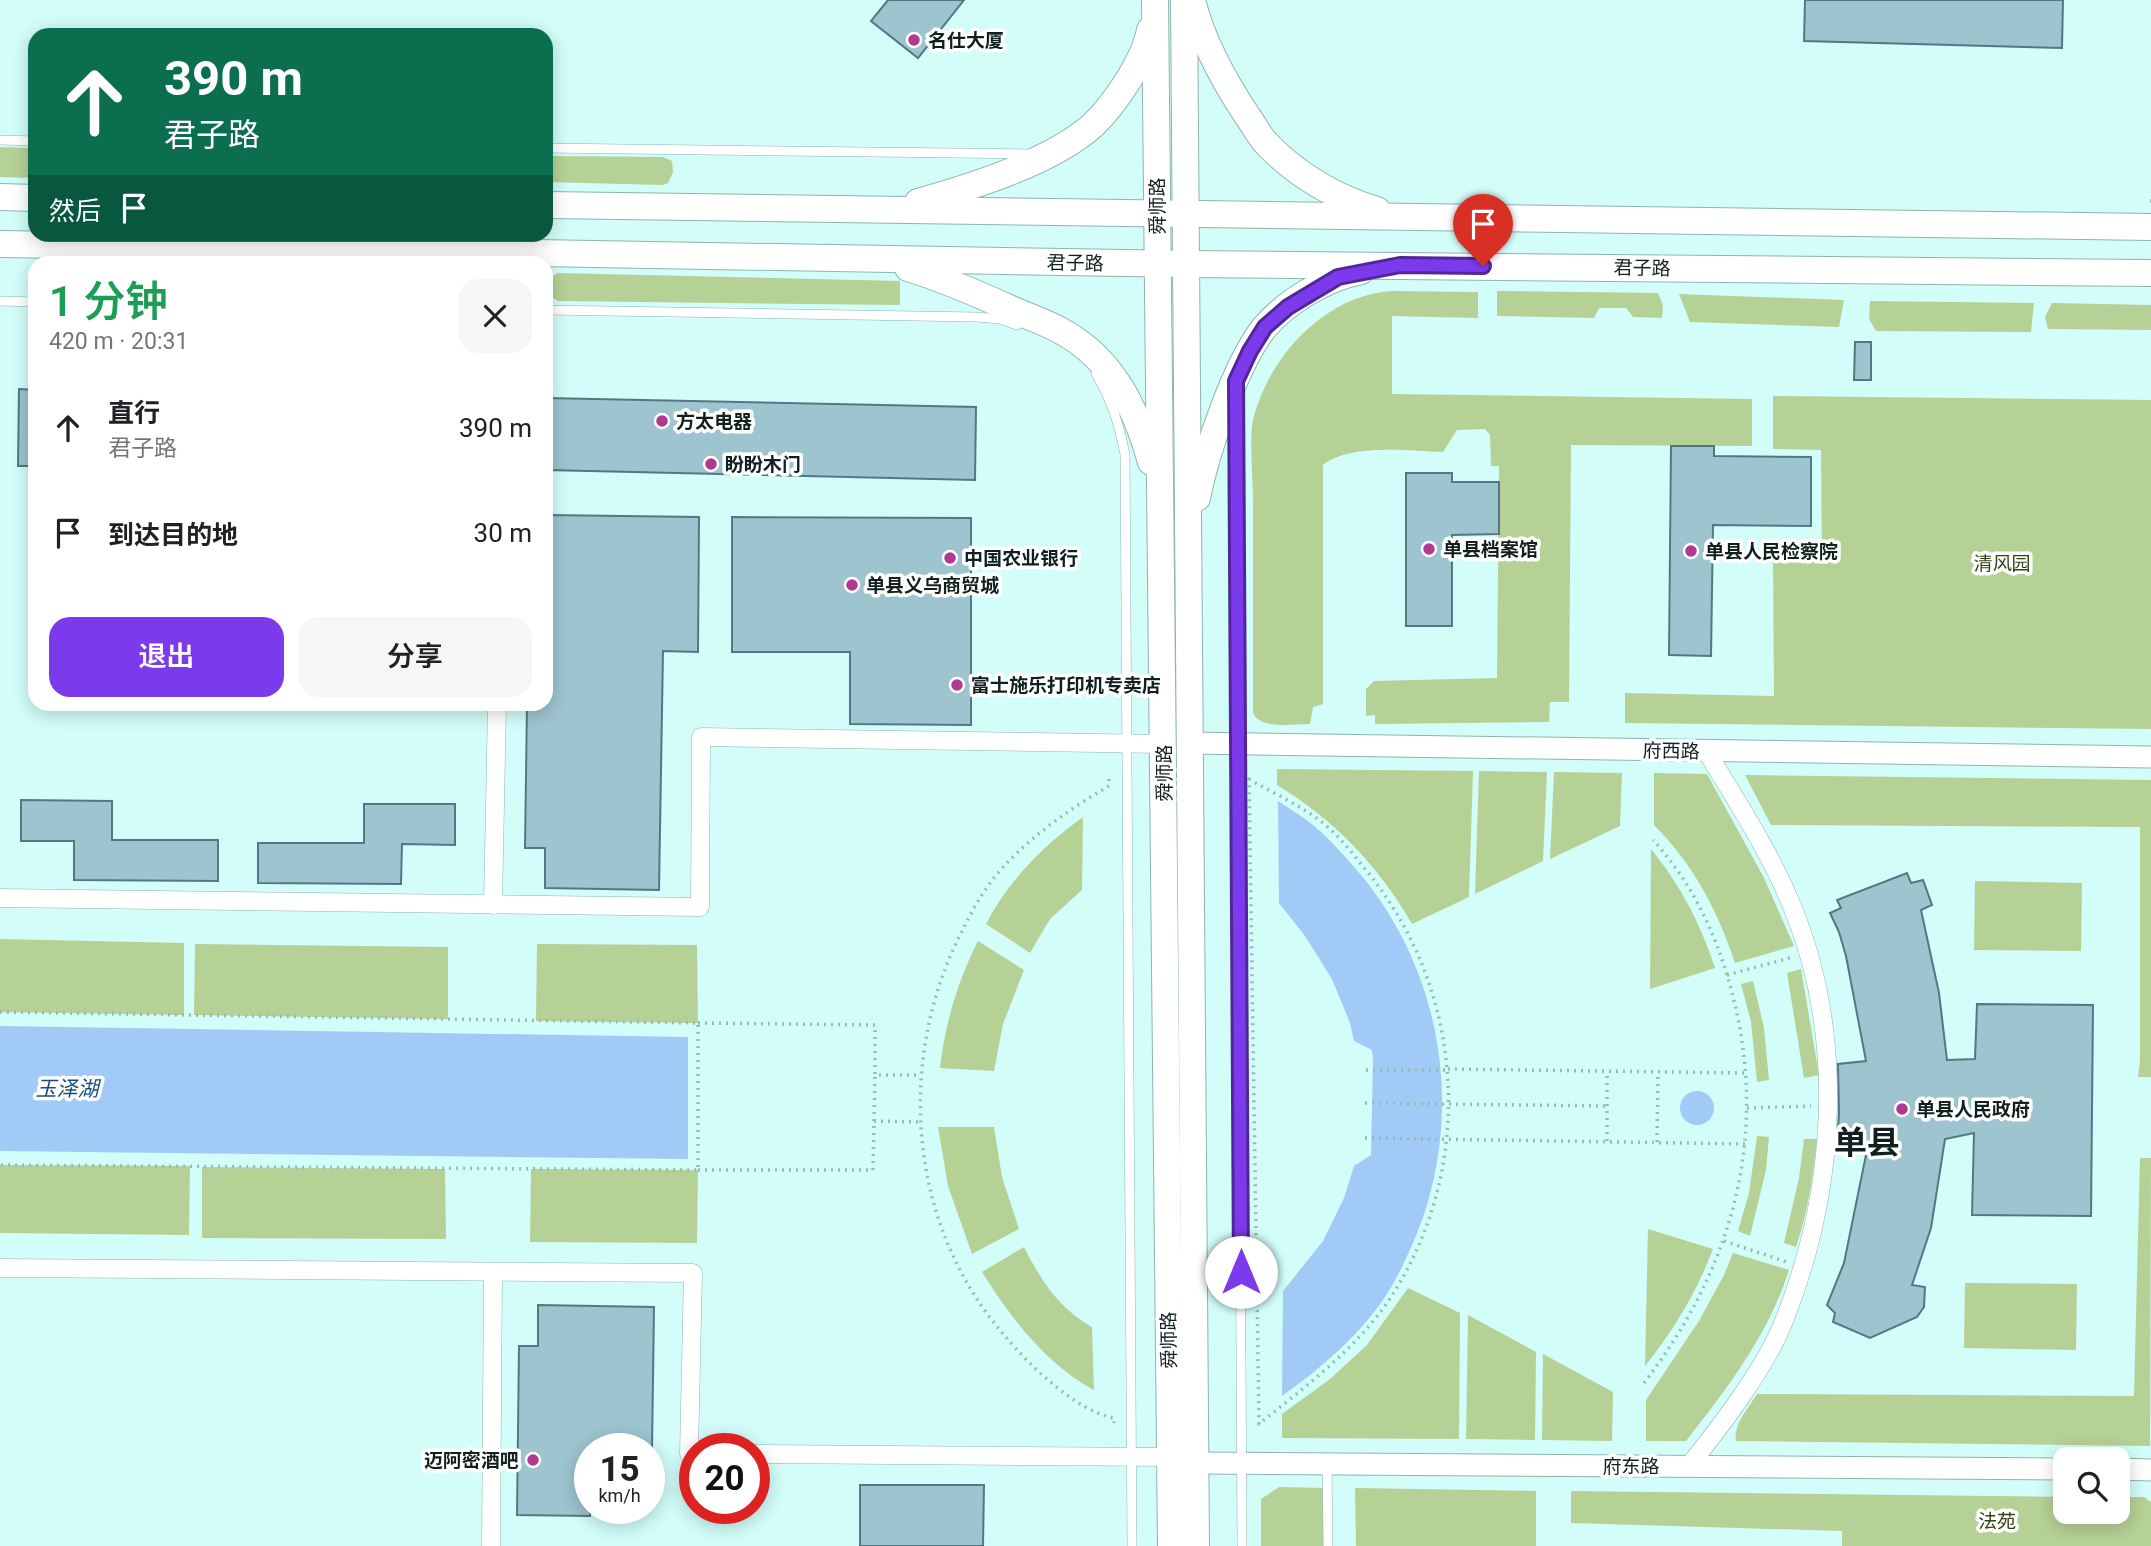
<!DOCTYPE html>
<html lang="zh">
<meta charset="utf-8">
<style>
:root{--surface:#fff;--page:#f6f6f6;--text:#202124;--muted:#757577;--accent:#7c3aed}
body{margin:0;font-family:Roboto,"Noto Sans SC",sans-serif;background:var(--page);color:var(--text);height:100vh;display:flex;flex-direction:column;font-size:26px;white-space:nowrap}
*{box-sizing:border-box;margin:0}
p{font-size:23px;color:var(--muted)}
.icon{flex:none;width:38px;height:38px;fill:none;stroke:currentColor;stroke-width:2;stroke-linecap:round;stroke-linejoin:round}
.map{position:relative;flex:1;overflow:hidden}
.panel{position:absolute;left:28px;top:256px;width:525px;height:455px;display:flex;flex-direction:column;background:var(--surface);border-radius:21px;box-shadow:0 4px 18px #0003}
.panel>*{flex:none}
.guide{position:absolute;left:28px;top:28px;width:525px;height:214px;border-radius:21px;box-shadow:0 4px 18px #0003;background:#0b6e4f;color:#fff;overflow:hidden}
.controls{position:absolute;left:2053px;top:1447px;display:grid;gap:14px}
.controls a{display:grid;place-items:center;width:77px;height:77px;border-radius:14px;background:var(--surface);box-shadow:0 4px 18px #0003;font-size:35px}
.speed{position:absolute;left:574px;top:1433px;display:flex;gap:14px;font-size:35px;font-weight:700;text-align:center}
.speed>*{display:grid;place-content:center;width:91px;height:91px;border-radius:50%;background:var(--surface);box-shadow:0 4px 18px #0003;line-height:1}
.speed small{font-size:18px;font-weight:400}
.speed .limit{border:10px solid #d22;background:#fff;color:#111}
.pin{position:absolute;display:grid;place-items:center;width:60px;height:60px;color:#fff;margin:-72px -30px;border-radius:50% 50% 50% 0;rotate:-45deg;box-shadow:0 0 7px #0007}
.pin .icon{rotate:45deg}
.me{position:absolute;width:77px;margin:-38px;rotate:0deg;stroke-linejoin:round;filter:drop-shadow(0 0 5px #0008)}
.turn{display:flex;align-items:center;gap:24px;height:147px;padding:0 21px;font-size:32px}
.turn .icon{width:91px;height:91px;stroke-width:2.5}
.turn b{display:block;font-size:49px;line-height:60px}
.then{display:flex;align-items:center;height:66px;padding:0 21px;background:#0003;gap:14px;font-size:26px}
.round{display:grid;place-items:center;flex:none;width:74px;height:74px;border-radius:21px;background:var(--page)}
.head{display:flex;align-items:center;justify-content:space-between;height:119px;padding:0 21px}
h1{font-size:42px;font-weight:600;line-height:52px;color:#1e9e55}
.button{display:flex;gap:14px;margin-top:auto;padding:14px 21px}
.button a{flex:1;height:80px;border-radius:21px;background:var(--accent);color:#fff;font-size:28px;font-weight:600;line-height:80px;text-align:center}
.button a+a{background:var(--page);color:var(--text)}
ul{padding:0;list-style:none}
li{display:flex;align-items:center;gap:21px;height:105px;padding:0 21px}
li div{flex:1}
li b{display:block;font-size:26px}
li em{font-style:normal}
.map>svg:first-child{display:block}
</style>
<div class="map">
<svg width="2151" height="1546" viewBox="0 0 2151 1546">
<rect width="100%" height="100%" fill="#d2fdf9"/>
<g fill="#b6d196">
<polygon points="0,147 35,148 35,178 0,177"/>
<polygon points="546,156 663,157 672,161 673,172 668,183 663,185 546,182"/>
<polygon points="557,273 900,281 900,305 558,301 547,294 547,280"/>
<path d="M1392,291l86,1v26l-86,-2v78l360,5v47l-181,-1 -2,257h-19l-1,20 -174,2v-9l-9,1v-27l8,-8 123,-3 2,-212h-8l-1,-31 -5,-6 -28,1 -14,22c-33,-1 -93,-9 -120,13v239l-10,3 -3,17c-17,0 -49,6 -57,-11 0,-71 0,-142 0,-213 0,-20 -4,-63 0,-80 16,-64 72,-125 139,-129z"/>
<polygon points="1497,291 1658,293 1663,305 1662,318 1633,317 1626,308 1599,308 1594,318 1497,316"/>
<polygon points="1679,294 1844,300 1839,327 1690,322"/>
<polygon points="1870,301 2034,303 2031,332 1876,331 1869,319"/>
<polygon points="2052,303 2151,305 2151,330 2048,329 2045,317"/>
<polygon points="1773,396 2151,400 2151,729 1625,723 1625,693 1774,696 1773,560 1822,561 1821,450 1773,449"/>
<path d="M1277,769l196,2 -4,126 -57,27c-34,-59 -78,-104 -135,-139z"/>
<polygon points="1479,771 1547,772 1543,861 1475,894"/>
<polygon points="1554,772 1622,773 1620,826 1550,859"/>
<path d="M1654,773l53,1 57,104 30,68 -59,17c-17,-52 -42,-99 -81,-138z"/>
<polygon points="1745,775 2151,780 2151,1077 2138,1077 2140,1060 2140,827 1771,825"/>
<path d="M1083,817l-1,73 -32,29 -20,34 -44,-29c22,-43 58,-79 97,-107z"/>
<path d="M1651,849c30,37 49,74 64,119l-65,21z"/>
<polygon points="1975,881 2082,883 2081,951 1974,950"/>
<polygon points="0,939 184,943 184,1015 0,1012"/>
<path d="M978,941l46,29 -21,54 -9,47 -54,-3c5,-45 18,-87 38,-127z"/>
<polygon points="195,944 448,947 448,1019 194,1015"/>
<polygon points="537,944 697,945 698,1023 536,1021"/>
<polygon points="1801,969 1819,1075 1804,1078 1787,973"/>
<polygon points="1753,981 1764,1028 1769,1080 1757,1082 1751,1022 1741,984"/>
<polygon points="938,1127 994,1127 1002,1177 1019,1229 972,1254 948,1186"/>
<polygon points="1757,1136 1769,1137 1766,1170 1750,1236 1738,1231 1749,1193"/>
<path d="M1804,1139h13c-4,37 -9,73 -21,108l-12,-4 15,-65z"/>
<path d="M2140,1158h11l-1,288 -414,-5c-3,-16 13,-34 21,-47l377,2z"/>
<polygon points="0,1165 190,1166 189,1235 0,1233"/>
<polygon points="202,1167 445,1169 446,1239 202,1238"/>
<polygon points="531,1169 698,1170 697,1243 530,1242"/>
<path d="M1648,1229l65,20c-16,43 -40,82 -68,117z"/>
<path d="M1024,1247c16,32 35,62 68,80l2,63c-48,-26 -84,-73 -112,-118z"/>
<path d="M1733,1253l56,17c-20,64 -62,119 -103,171h-40v-41l53,-79 25,-46z"/>
<polygon points="1965,1283 2077,1284 2076,1350 1964,1348"/>
<polygon points="1408,1288 1460,1313 1459,1439 1282,1438 1282,1414 1330,1379 1367,1345"/>
<polygon points="1468,1315 1536,1352 1535,1440 1466,1439"/>
<polygon points="1543,1354 1613,1392 1612,1441 1542,1440"/>
<polygon points="1279,1487 1327,1488 1328,1546 1261,1546 1261,1499"/>
<polygon points="1355,1488 1536,1491 1536,1546 1356,1546"/>
<polygon points="1571,1491 2065,1497 2065,1512 2118,1512 2118,1497 2144,1497 2151,1502 2151,1546 1842,1546 1842,1531 1571,1523"/>
</g>
<g fill="#a1cbf6">
<path d="M1278,801c10,7 21,13 31,21 14,10 26,24 38,37 99,106 123,265 61,395 -7,15 -14,30 -23,43 -26,39 -65,72 -103,99l1,-105 40,-50 21,-43 10,-32 17,-11 2,-95 -1,-10 -18,-9 -4,-18 -18,-44 -27,-43 -26,-33z"/>
<polygon points="0,1026 688,1037 688,1159 0,1151"/>
<circle cx="1697" cy="1108" r="17"/>
</g>
<g fill="#9ec4d0" stroke="#537883" stroke-width="2">
<polygon points="888,0 964,0 918,58 871,21"/>
<polygon points="1805,0 2063,0 2062,48 1804,41"/>
<polygon points="1855,342 1871,342 1871,380 1854,380"/>
<polygon points="19,389 35,390 35,466 18,466"/>
<polygon points="546,398 976,407 975,480 546,470"/>
<polygon points="1671,446 1714,446 1714,456 1811,457 1811,526 1713,525 1711,656 1669,655"/>
<polygon points="1406,473 1452,473 1452,482 1499,482 1499,534 1452,535 1452,626 1406,626"/>
<polygon points="546,515 699,517 698,652 663,651 659,890 545,888 545,848 525,848 527,704 546,704"/>
<polygon points="732,517 971,518 971,725 850,724 850,652 732,652"/>
<polygon points="21,800 112,801 112,840 218,840 218,881 74,880 74,841 21,841"/>
<polygon points="364,804 455,804 455,845 402,844 401,884 258,883 258,843 364,843"/>
<polygon points="1907,873 1911,883 1923,880 1932,905 1921,910 1939,993 1947,1060 1975,1059 1977,1004 2093,1005 2091,1216 1972,1215 1974,1133 1945,1139 1931,1228 1912,1285 1925,1287 1924,1307 1917,1317 1870,1338 1833,1322 1835,1313 1827,1305 1844,1263 1867,1150 1837,1146 1839,1113 1838,1064 1866,1061 1846,956 1839,932 1830,913 1841,908 1837,900"/>
<polygon points="538,1305 654,1307 652,1449 590,1449 590,1516 517,1515 519,1346 538,1346"/>
<polygon points="860,1485 984,1485 983,1546 860,1546"/>
</g>
<g fill="none" stroke-linecap="round" stroke-linejoin="round">
<defs>
<g id="service">
<polyline points="0,140 35,141"/>
<polyline points="546,148 1029,154"/>
<polyline points="0,301 35,302"/>
<polyline points="546,310 977,317 1000,319 1017,325"/>
<path d="M1096,374c16,26 23,51 29,80l7,1092"/>
<polyline points="1236,400 1242,1546"/>
<polyline points="1327,1465 1328,1546"/>
</g>
<g id="minor">
<polyline points="0,898 700,907 701,737 1164,744"/>
<polyline points="493,905 497,704"/>
<polyline points="0,1268 693,1273 689,1453 695,1454"/>
<polyline points="754,1454 1170,1457"/>
<path d="M1688,1467c32,-40 77,-98 96,-146 52,-131 62,-284 8,-415 -22,-54 -55,-104 -85,-154"/>
<polyline points="491,1546 493,1272"/>
</g>
<g id="tertiary">
<polyline points="1190,743 2151,757"/>
<polyline points="1196,1463 2065,1469"/>
<polyline points="2118,1469 2151,1470"/>
</g>
<g id="primary">
<polyline points="1155,0 1171,1546"/>
<polyline points="1184,0 1196,1546"/>
<path d="M1192,0c10,42 32,81 56,117 6,8 11,19 18,26 29,31 71,56 111,67"/>
<polyline points="0,197 35,198"/>
<path d="M918,202c54,-15 134,-40 175,-77 14,-13 26,-30 36,-46 9,-15 18,-33 21,-49"/>
<polyline points="546,205 2151,227"/>
<polyline points="0,244 1186,264 2151,273"/>
<path d="M908,268c35,11 68,25 101,40 17,8 37,14 54,24 50,28 73,76 88,130"/>
<path d="M1197,498c9,-46 38,-133 67,-170 23,-27 62,-50 97,-57"/>
</g>
</defs>
<use href="#service" stroke="#8cb5b1" stroke-width="10"/>
<use href="#minor" stroke="#8cb5b1" stroke-width="19"/>
<use href="#tertiary" stroke="#8cb5b1" stroke-width="23"/>
<use href="#primary" stroke="#8cb5b1" stroke-width="28"/>
<g stroke="#97bab7" stroke-width="3.5" stroke-dasharray="2 5" stroke-linecap="butt">
<polyline points="2150,201 2151,201"/>
<path d="M1109,779v7c-37,21 -76,49 -105,80 -23,25 -38,56 -52,86 -55,126 -39,279 53,384 24,29 71,75 109,82v5"/>
<path d="M1249,779c27,16 58,29 81,50 13,12 24,26 35,40 101,121 112,299 24,431 -34,50 -83,86 -130,124z"/>
<polyline points="1727,975 1793,957"/>
<polyline points="0,1012 698,1023 698,1170 0,1165"/>
<polyline points="698,1023 875,1025 875,1075 920,1075"/>
<polyline points="1448,1069 1746,1073"/>
<polyline points="1366,1070 1448,1070"/>
<polyline points="1365,1103 1607,1106"/>
<polyline points="1747,1108 1811,1106"/>
<polyline points="874,1121 875,1075"/>
<polyline points="1365,1138 1745,1144"/>
<polyline points="1607,1141 1607,1072"/>
<polyline points="1657,1142 1658,1072"/>
<polyline points="698,1170 873,1170 874,1121 919,1122"/>
<polyline points="1724,1241 1787,1262"/>
<path d="M1644,1383c90,-117 126,-250 87,-394 -15,-56 -39,-106 -78,-149"/>
</g>
<use href="#service" stroke="#fff" stroke-width="9"/>
<use href="#minor" stroke="#fff" stroke-width="18"/>
<use href="#tertiary" stroke="#fff" stroke-width="21"/>
<use href="#primary" stroke="#fff" stroke-width="26"/>
</g>
<g fill="none" stroke-linecap="round" stroke-linejoin="round">
<defs>
<polyline id="route" points="1241,1272 1236,381 1250,351 1265,327 1288,307 1338,277 1400,265 1483,266"/>
</defs>
<use href="#route" stroke="#51269a" stroke-width="18"/>
<use href="#route" stroke="#7c3aed" stroke-width="12"/>
</g>
<g fill="#b1398f" stroke="#fff" stroke-width="2.5">
<circle cx="914" cy="40" r="7"/>
<circle cx="662" cy="421" r="7"/>
<circle cx="711" cy="464" r="7"/>
<circle cx="1429" cy="549" r="7"/>
<circle cx="1691" cy="551" r="7"/>
<circle cx="950" cy="558" r="7"/>
<circle cx="852" cy="585" r="7"/>
<circle cx="957" cy="685" r="7"/>
<circle cx="1902" cy="1109" r="7"/>
<circle cx="533" cy="1460" r="7"/>
</g>
<g text-anchor="middle" dominant-baseline="central" stroke-width="7" stroke-linejoin="round" paint-order="stroke">
<g font-size="19" font-weight="bold" fill="#10201f" stroke="#fff" text-anchor="start">
<text x="928" y="40">名仕大厦</text>
<text x="676" y="421">方太电器</text>
<text x="725" y="464">盼盼木门</text>
<text x="1443" y="549">单县档案馆</text>
<text x="1705" y="551">单县人民检察院</text>
<text x="964" y="558">中国农业银行</text>
<text x="866" y="585">单县义乌商贸城</text>
<text x="971" y="685">富士施乐打印机专卖店</text>
<text x="1916" y="1109">单县人民政府</text>
<text x="519" y="1460" text-anchor="end">迈阿密酒吧</text>
</g>
<g font-size="19" fill="#10201f" stroke="#fff">
<text transform="translate(1157 206) rotate(-90)">舜师路</text>
<text transform="translate(1075 263) rotate(1)">君子路</text>
<text transform="translate(1642 268) rotate(1)">君子路</text>
<text transform="translate(1671 751) rotate(1)">府西路</text>
<text transform="translate(1164 773) rotate(-90)">舜师路</text>
<text transform="translate(1169 1340) rotate(-91)">舜师路</text>
<text x="1631" y="1466">府东路</text>
</g>
<g font-size="19" fill="#304313" stroke="#fff">
<text x="2002" y="563">清风园</text>
<text x="1997" y="1521">法苑</text>
</g>
<g font-size="21" font-style="italic" fill="#144c7d" stroke="#fff">
<text x="67" y="1089">玉泽湖</text>
</g>
<g font-size="33" font-weight="bold" fill="#10201f" stroke="#fff">
<text x="1867" y="1142">单县</text>
</g>
</g>
</svg>
<div class="controls">
<a><svg class="icon" aria-label="search" viewBox="0 0 24 24"><circle cx="10" cy="10" r="6"/><path d="M15 15l6 6"/></svg></a>
</div>
<div class="speed"><div>15<small>km/h</small></div><div class="limit">20</div></div>
<div class="pin" style="left:1483px;top:266px;background:#d93025"><svg class="icon" aria-label="arrive" viewBox="0 0 24 24"><path d="M6 21V4h12l-3 4 3 4H6"/></svg></div>
<svg class="me" style="left:1241px;top:1272px" viewBox="-20 -20 40 40"><circle r="19" fill="#fff"/><path d="M0-13L10 11 0 6-10 11z" fill="#7c3aed"/></svg>
<div class="guide">
<div class="turn"><svg class="icon" aria-label="ahead" viewBox="0 0 24 24"><path d="M12 20V5M6 11l6-6 6 6"/></svg><div><b>390 m</b>君子路</div></div>
<div class="then">然后<svg class="icon" aria-label="arrive" viewBox="0 0 24 24"><path d="M6 21V4h12l-3 4 3 4H6"/></svg></div>
</div>
<section class="panel">
<div class="head"><div><h1>1 分钟</h1><p>420 m · 20:31</p></div><a class="round"><svg class="icon" aria-label="close" viewBox="0 0 24 24"><path d="M6 6l12 12M18 6L6 18"/></svg></a></div>
<ul>
<li><svg class="icon" aria-label="ahead" viewBox="0 0 24 24"><path d="M12 20V5M6 11l6-6 6 6"/></svg><div><b>直行</b><p>君子路</p></div><em>390 m</em></li>
<li><svg class="icon" aria-label="arrive" viewBox="0 0 24 24"><path d="M6 21V4h12l-3 4 3 4H6"/></svg><div><b>到达目的地</b></div><em>30 m</em></li>
</ul>
<div class="button"><a>退出</a><a>分享</a></div>
</section>
</div>
